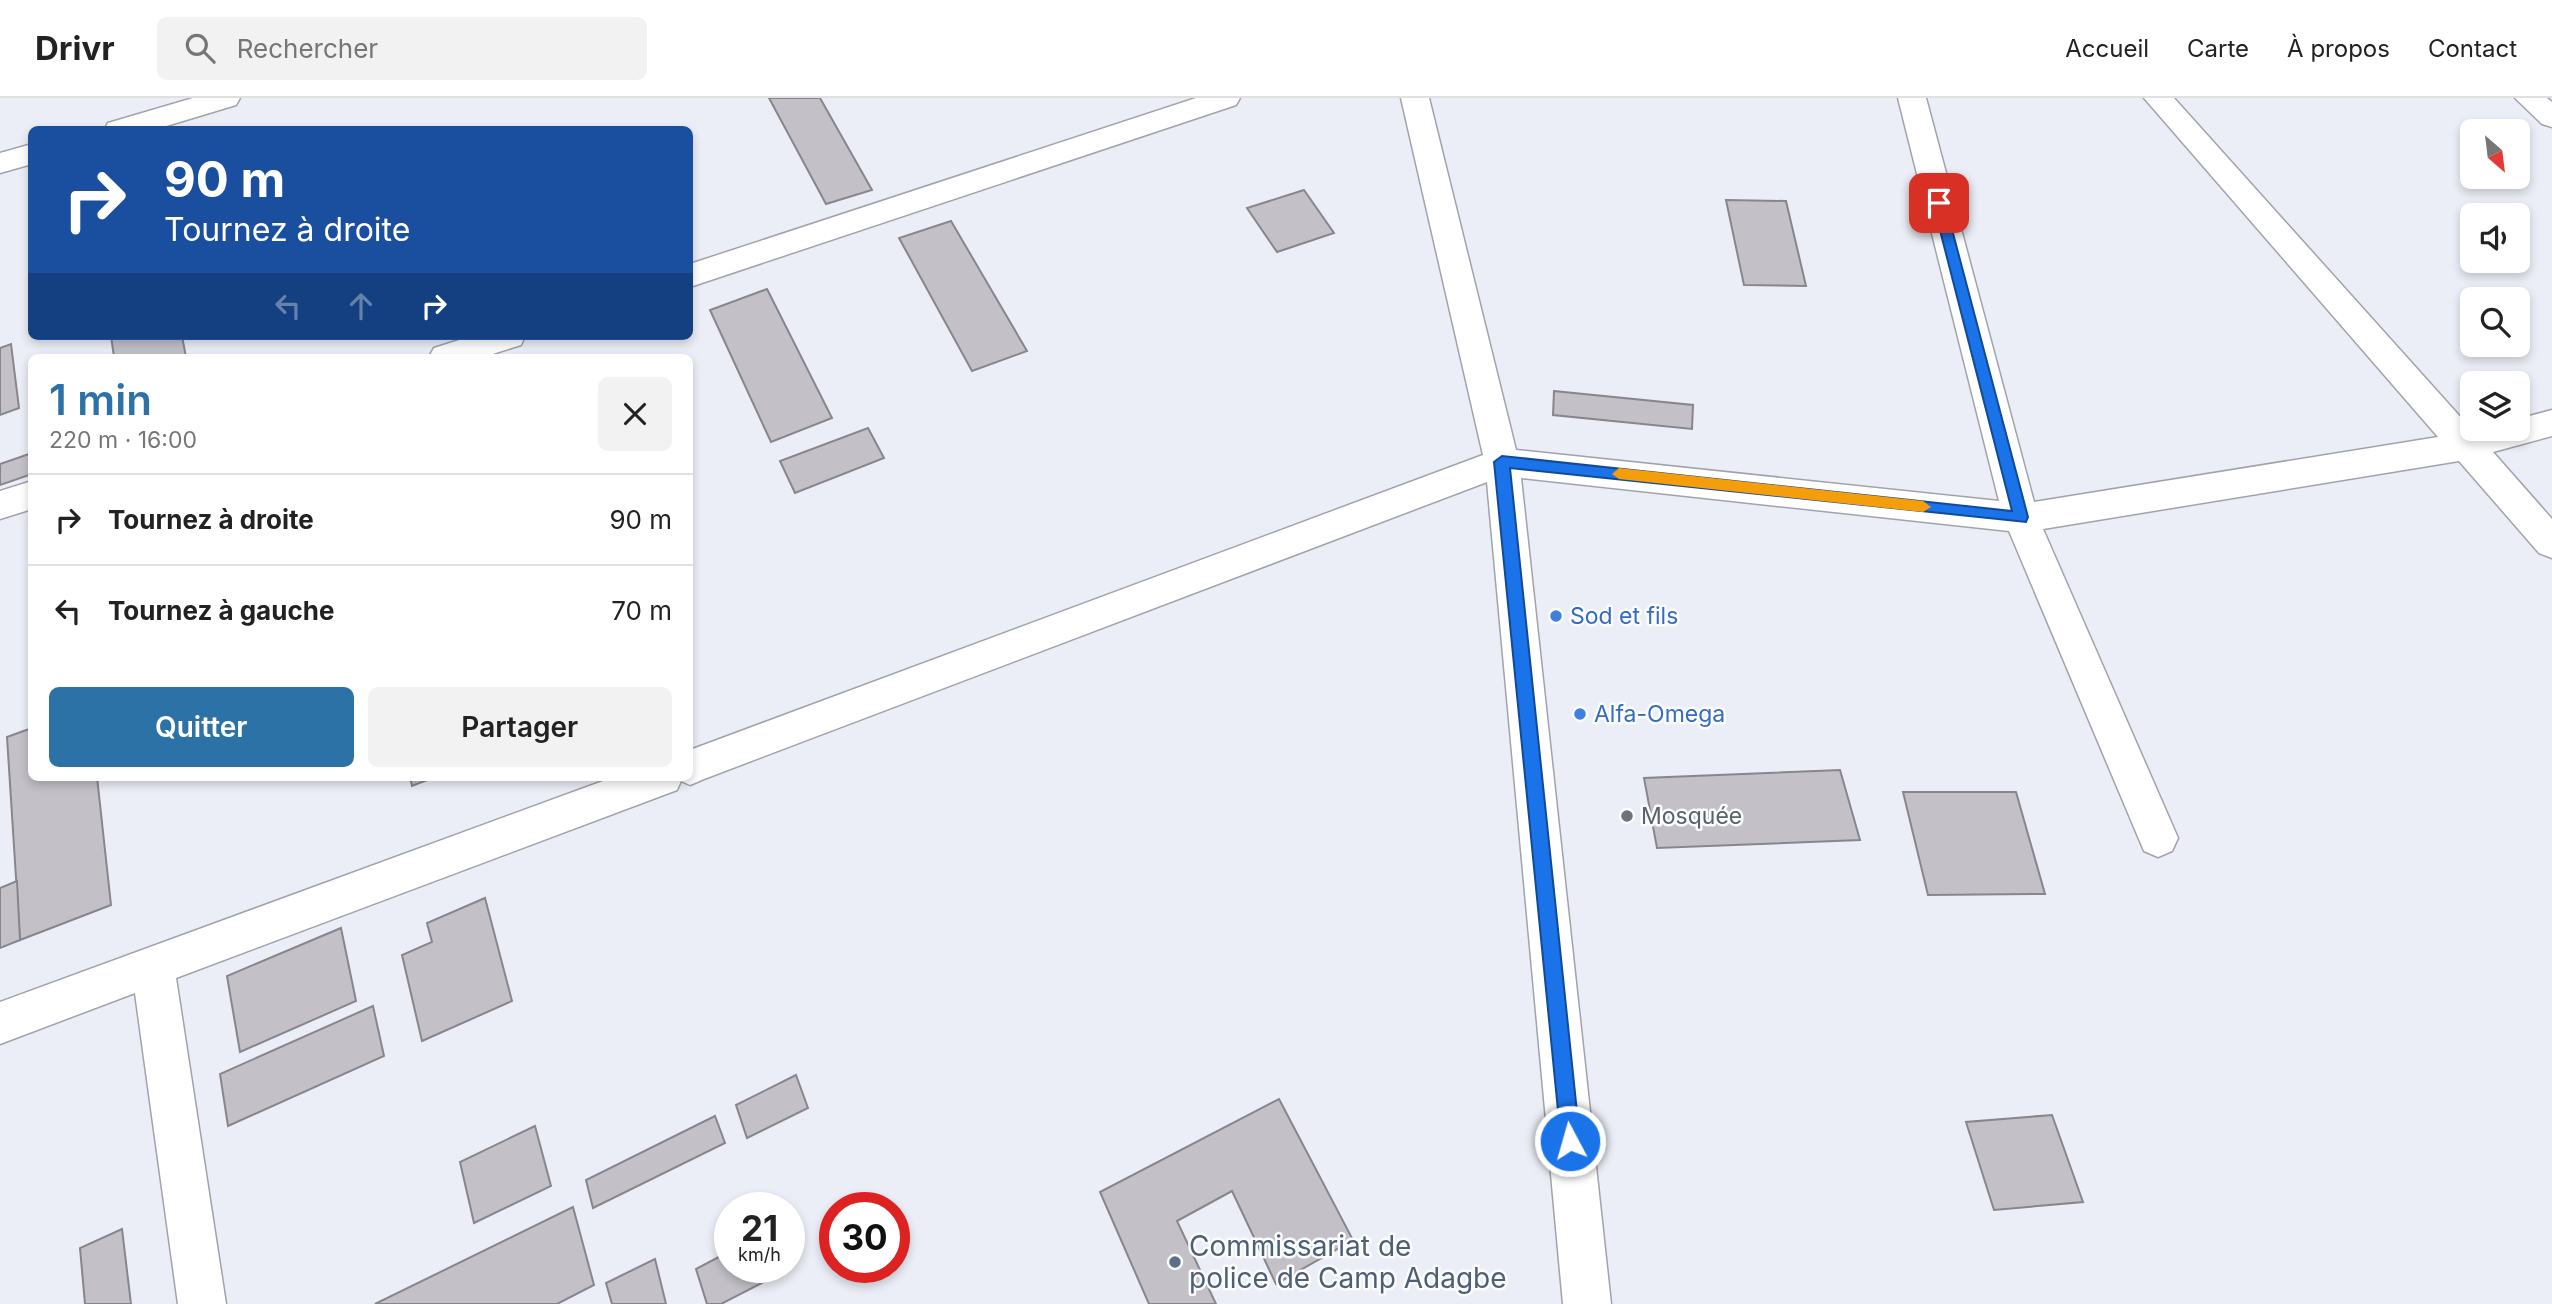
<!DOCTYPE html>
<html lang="fr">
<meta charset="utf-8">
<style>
:root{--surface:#fff;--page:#f2f2f2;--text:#222;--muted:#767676;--line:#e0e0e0;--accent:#2d72a7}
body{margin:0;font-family:Inter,sans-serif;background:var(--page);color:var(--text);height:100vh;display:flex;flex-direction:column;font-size:26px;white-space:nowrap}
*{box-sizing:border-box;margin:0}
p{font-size:23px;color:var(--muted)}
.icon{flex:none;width:38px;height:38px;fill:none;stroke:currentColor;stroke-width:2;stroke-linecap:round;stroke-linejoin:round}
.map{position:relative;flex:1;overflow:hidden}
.sheet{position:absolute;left:28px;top:256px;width:665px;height:427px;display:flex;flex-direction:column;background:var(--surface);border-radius:10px;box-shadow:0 4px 10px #0003}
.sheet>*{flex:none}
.hud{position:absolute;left:28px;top:28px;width:665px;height:214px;border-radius:10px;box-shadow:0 4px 10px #0003;background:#1a4fa0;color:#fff;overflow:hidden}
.needle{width:46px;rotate:152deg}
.controls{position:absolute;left:2460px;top:21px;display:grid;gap:14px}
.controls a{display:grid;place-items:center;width:70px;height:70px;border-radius:10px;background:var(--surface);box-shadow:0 4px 10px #0003;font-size:35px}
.speed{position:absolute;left:714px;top:1094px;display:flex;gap:14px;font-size:35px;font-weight:700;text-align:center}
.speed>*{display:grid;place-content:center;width:91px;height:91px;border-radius:50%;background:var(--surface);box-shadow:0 4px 10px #0003;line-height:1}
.speed small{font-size:18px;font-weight:400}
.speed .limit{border:10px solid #d22;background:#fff;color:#111}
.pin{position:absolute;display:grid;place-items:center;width:60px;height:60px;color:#fff;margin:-30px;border-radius:14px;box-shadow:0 4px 10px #0006}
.me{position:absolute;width:77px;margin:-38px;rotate:354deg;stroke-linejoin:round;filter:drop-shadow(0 0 5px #0008)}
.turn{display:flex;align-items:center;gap:24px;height:147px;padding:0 21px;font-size:32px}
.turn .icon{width:91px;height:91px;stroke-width:2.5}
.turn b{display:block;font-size:49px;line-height:60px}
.lanes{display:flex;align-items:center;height:66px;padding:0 21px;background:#0003;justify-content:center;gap:35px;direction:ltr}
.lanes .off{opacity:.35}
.round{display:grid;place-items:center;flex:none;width:74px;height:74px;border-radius:10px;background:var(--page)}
.overview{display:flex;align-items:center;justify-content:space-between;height:119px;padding:0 21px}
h1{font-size:42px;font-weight:600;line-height:52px;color:var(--accent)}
.action{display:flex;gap:14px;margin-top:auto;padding:14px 21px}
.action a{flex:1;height:80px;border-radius:10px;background:var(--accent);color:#fff;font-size:28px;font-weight:600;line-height:80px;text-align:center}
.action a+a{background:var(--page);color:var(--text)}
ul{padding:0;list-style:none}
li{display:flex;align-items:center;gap:21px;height:91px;padding:0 21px;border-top:2px solid var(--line)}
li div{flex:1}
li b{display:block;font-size:26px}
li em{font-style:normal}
header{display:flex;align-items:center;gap:42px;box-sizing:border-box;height:98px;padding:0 35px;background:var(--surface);border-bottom:2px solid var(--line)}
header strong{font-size:33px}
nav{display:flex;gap:38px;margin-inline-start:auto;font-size:24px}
.search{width:490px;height:63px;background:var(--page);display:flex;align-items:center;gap:18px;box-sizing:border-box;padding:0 24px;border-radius:10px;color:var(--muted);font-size:26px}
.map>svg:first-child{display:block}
</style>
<header>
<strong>Drivr</strong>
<div class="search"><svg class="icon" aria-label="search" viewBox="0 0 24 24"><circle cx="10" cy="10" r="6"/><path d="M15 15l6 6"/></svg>Rechercher</div>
<nav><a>Accueil</a><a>Carte</a><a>À propos</a><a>Contact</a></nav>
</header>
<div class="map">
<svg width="2552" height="1206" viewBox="0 0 2552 1206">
<rect width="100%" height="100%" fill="#eceef7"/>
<g fill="#c3c0c8" stroke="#88858d" stroke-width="2">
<polygon points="769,0 820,0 872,92 826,106"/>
<polygon points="1304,92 1334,135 1277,154 1247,110"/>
<polygon points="1726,102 1786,103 1806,188 1744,187"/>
<polygon points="951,123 1027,253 972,273 899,140"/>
<polygon points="767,191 832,320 771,344 710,212"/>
<polygon points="111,238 182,238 186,259 114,259"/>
<polygon points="11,246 19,310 0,317 0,250"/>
<polygon points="1554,293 1693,307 1692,331 1553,317"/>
<polygon points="868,330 884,360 795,395 780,363"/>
<polygon points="32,355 32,376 0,387 0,366"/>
<polygon points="32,630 32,679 97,679 111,807 20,842 7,639"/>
<polygon points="1840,672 1860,742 1657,750 1644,680"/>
<polygon points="410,679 435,679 412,688"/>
<polygon points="1903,694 2016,694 2045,796 1928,797"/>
<polygon points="17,783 20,842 0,850 0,790"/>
<polygon points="485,800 512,903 422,943 402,857 432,844 427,825"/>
<polygon points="341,830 356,903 240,954 227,878"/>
<polygon points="373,908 384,958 228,1028 220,976"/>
<polygon points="796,977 808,1010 747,1040 736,1007"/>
<polygon points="1279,1001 1353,1142 1276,1186 1232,1093 1177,1123 1216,1206 1149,1206 1100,1094"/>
<polygon points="2052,1017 2083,1104 1994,1112 1966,1024"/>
<polygon points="715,1018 725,1045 593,1110 586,1082"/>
<polygon points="535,1028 551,1088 474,1125 460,1064"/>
<polygon points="573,1109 594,1187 557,1206 375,1206"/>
<polygon points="122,1131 131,1206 85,1206 80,1150"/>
<polygon points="730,1153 730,1169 781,1169 783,1174 721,1206 707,1206 696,1171"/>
<polygon points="655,1161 666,1206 612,1206 606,1185"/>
</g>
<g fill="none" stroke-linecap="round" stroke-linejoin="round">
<defs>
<g id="minor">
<polygon points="193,0 240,0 236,7 153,32 104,32 108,25"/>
<polygon points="1196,0 1240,0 1236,7 690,189 690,166"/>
<polygon points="1401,0 1429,0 1516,352 1999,403 1898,0 1926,0 2034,404 2438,339 2144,0 2174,0 2473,333 2518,331 2518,321 2552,312 2552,338 2493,354 2552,421 2552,460 2539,455 2459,363 2043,431 2178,740 2172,753 2158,759 2144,753 2009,433 1521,380 1611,1206 1563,1206 1487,384 704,681 690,687 681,683 677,692 176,880 226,1206 178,1206 135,895 0,946 0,904 614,679 690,679 690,652 1483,357"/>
<polygon points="2515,0 2547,0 2552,4 2552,29 2542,26"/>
<polygon points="32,46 32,66 0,75 0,55"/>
<polygon points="472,238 525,238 521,247 483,259 429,259 434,250"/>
<polygon points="32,383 32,411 0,421 0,393"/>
</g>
</defs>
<use href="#minor" stroke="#a1a3ab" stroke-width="3"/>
<use href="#minor" fill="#fff" fill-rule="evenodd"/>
</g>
<polygon fill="#1a73e8" stroke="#114b97" stroke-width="2" points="1939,100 1945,105 2028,419 2026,424 1510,370 1580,1043 1577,1050 1570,1052 1564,1050 1561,1043 1494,364 1502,358 2012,413 1933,105"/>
<polygon fill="#f59e0b" points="1619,370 1923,403 1931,409 1923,414 1619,381 1612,376"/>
<g fill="#3f7fe0" stroke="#fbfcfd" stroke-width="2.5">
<circle cx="1556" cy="518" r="7"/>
<circle cx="1580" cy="616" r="7"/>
</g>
<circle fill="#6b7280" stroke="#fbfcfd" stroke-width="2.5" cx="1627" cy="718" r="7"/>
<circle fill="#5c6f8a" stroke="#fbfcfd" stroke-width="2.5" cx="1175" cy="1164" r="7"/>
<g text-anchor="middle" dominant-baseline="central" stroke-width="5" stroke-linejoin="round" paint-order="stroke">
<g font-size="23" fill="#366cbe" stroke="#fbfcfd" text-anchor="start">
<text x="1570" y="518">Sod et fils</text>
<text x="1594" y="616">Alfa-Omega</text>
</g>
<g font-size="23" fill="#5b616d" stroke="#fbfcfd" text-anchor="start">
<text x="1641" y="718">Mosquée</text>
</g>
<g font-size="28" fill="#4e5e75" stroke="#fbfcfd" text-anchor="start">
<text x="1189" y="1148">Commissariat de<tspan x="1189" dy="32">police de Camp Adagbe</tspan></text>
</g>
</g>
</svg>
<div class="controls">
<a><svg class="needle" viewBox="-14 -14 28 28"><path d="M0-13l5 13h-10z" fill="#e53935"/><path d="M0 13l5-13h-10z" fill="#767676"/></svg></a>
<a><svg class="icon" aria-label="sound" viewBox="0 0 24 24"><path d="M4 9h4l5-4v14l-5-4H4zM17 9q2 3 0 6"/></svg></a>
<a><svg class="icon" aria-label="search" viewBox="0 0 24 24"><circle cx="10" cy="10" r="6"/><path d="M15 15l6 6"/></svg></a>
<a><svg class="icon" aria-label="layers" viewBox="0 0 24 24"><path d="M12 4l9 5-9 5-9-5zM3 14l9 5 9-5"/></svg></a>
</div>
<div class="speed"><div>21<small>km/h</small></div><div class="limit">30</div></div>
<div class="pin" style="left:1939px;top:105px;background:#d93025"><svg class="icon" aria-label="arrive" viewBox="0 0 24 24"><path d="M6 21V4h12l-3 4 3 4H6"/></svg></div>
<svg class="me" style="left:1570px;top:1043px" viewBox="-20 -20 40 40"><circle r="17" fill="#1a73e8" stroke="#fff" stroke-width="3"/><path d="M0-11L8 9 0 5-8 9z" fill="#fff"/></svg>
<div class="hud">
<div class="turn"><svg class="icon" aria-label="right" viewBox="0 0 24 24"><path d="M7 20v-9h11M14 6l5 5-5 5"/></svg><div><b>90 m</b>Tournez à droite</div></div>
<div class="lanes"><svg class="icon off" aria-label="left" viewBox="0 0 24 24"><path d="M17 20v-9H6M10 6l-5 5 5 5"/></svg><svg class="icon off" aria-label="ahead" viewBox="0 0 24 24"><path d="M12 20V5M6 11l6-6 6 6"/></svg><svg class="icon" aria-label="right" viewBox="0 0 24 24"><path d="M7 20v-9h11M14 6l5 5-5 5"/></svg></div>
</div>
<section class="sheet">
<div class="overview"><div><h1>1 min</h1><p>220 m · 16:00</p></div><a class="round"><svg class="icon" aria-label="close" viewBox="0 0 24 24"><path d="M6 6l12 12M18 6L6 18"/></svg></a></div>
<ul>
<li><svg class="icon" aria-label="right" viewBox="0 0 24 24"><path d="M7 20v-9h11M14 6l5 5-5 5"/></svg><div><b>Tournez à droite</b></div><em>90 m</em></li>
<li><svg class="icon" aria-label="left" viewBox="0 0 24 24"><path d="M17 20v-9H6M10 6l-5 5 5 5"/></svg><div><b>Tournez à gauche</b></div><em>70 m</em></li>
</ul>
<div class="action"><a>Quitter</a><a>Partager</a></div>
</section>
</div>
